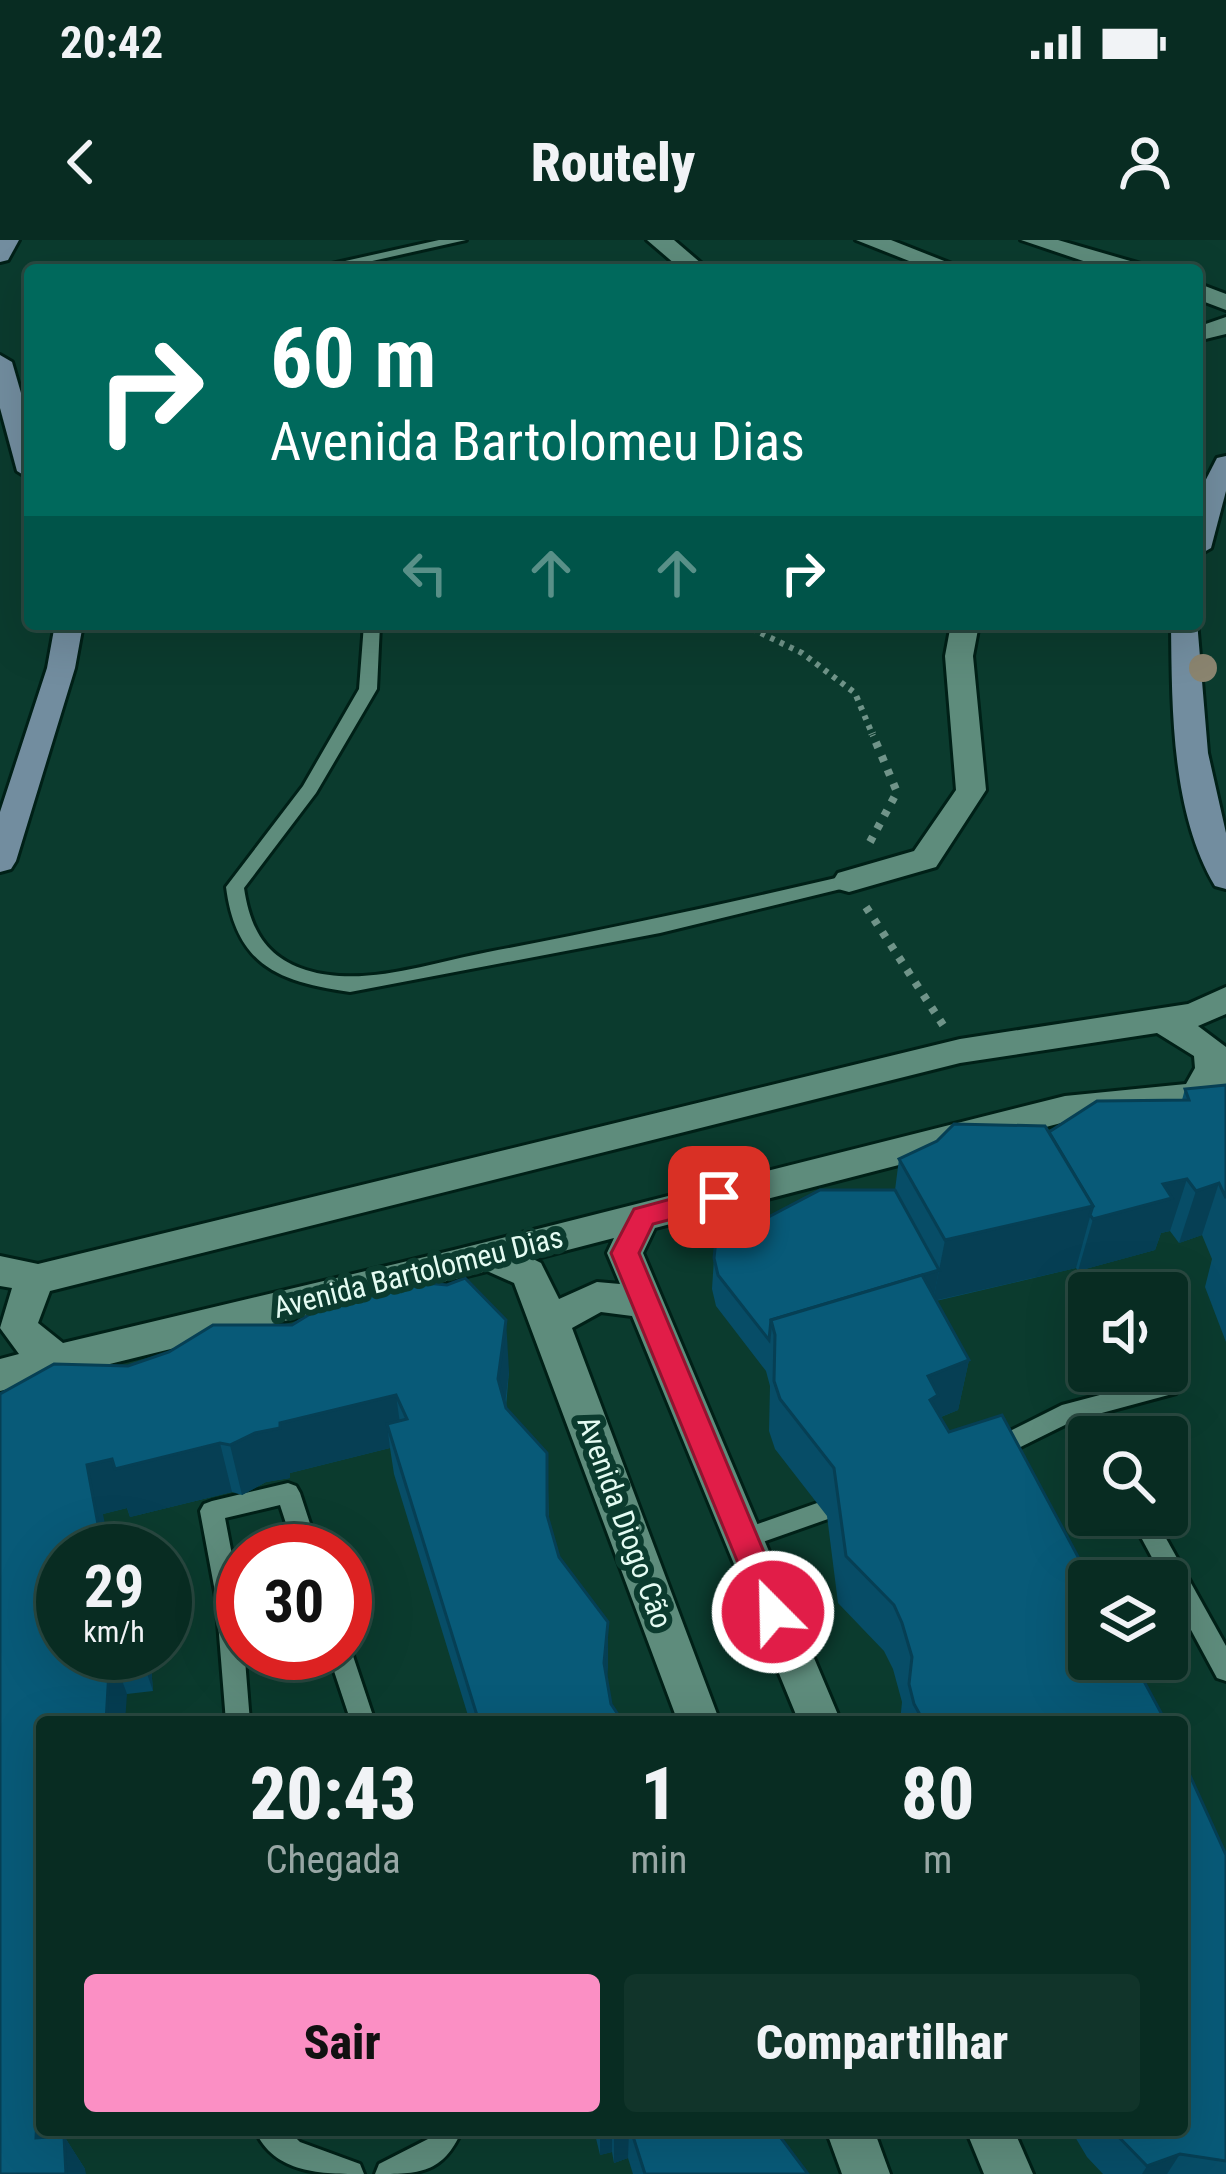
<!DOCTYPE html>
<html lang="pt">
<meta charset="utf-8">
<style>
:root{--surface:#082c22;--page:#11342a;--text:#f1f3f6;--muted:#98a7a5;--line:#294840;--accent:#fb8fc4}
body{margin:0;font-family:"Roboto Condensed",sans-serif;background:var(--page);color:var(--text);height:100vh;display:flex;flex-direction:column;font-size:45px;white-space:nowrap}
*{box-sizing:border-box;margin:0}
p{font-size:39px;color:var(--muted)}
.icon{flex:none;width:66px;height:66px;fill:none;stroke:currentColor;stroke-width:2;stroke-linecap:round;stroke-linejoin:round}
.map{position:relative;flex:1;overflow:hidden}
.sheet{position:absolute;left:36px;top:1476px;width:1152px;height:420px;display:flex;flex-direction:column;background:var(--surface);border-radius:12px;box-shadow:0 12px 48px #0002,0 0 0 3px var(--line)}
.sheet>*{flex:none}
.banner{position:absolute;left:24px;top:24px;width:1179px;height:366px;border-radius:12px;box-shadow:0 12px 48px #0002,0 0 0 3px var(--line);background:#00695c;color:#fff;overflow:hidden}
.tools{position:absolute;left:1068px;top:1032px;display:grid;gap:24px}
.tools a{display:grid;place-items:center;width:120px;height:120px;border-radius:12px;background:var(--surface);box-shadow:0 12px 48px #0002,0 0 0 3px var(--line);font-size:60px}
.speed{position:absolute;left:36px;top:1284px;display:flex;gap:24px;font-size:60px;font-weight:700;text-align:center}
.speed>*{display:grid;place-content:center;width:156px;height:156px;border-radius:50%;background:var(--surface);box-shadow:0 12px 48px #0002,0 0 0 3px var(--line);line-height:1}
.speed small{font-size:30px;font-weight:400}
.speed .limit{border:18px solid #d22;background:#fff;color:#111}
.pin{position:absolute;display:grid;place-items:center;width:102px;height:102px;color:#fff;margin:-51px;border-radius:24px;box-shadow:0 6px 18px #0006}
.me{position:absolute;width:132px;margin:-66px;rotate:337deg;stroke-linejoin:round;filter:drop-shadow(0 0 9px #0008)}
.turn{display:flex;align-items:center;gap:42px;height:252px;padding:0 48px;font-size:54px}
.turn .icon{width:156px;height:156px;stroke-width:2.5}
.turn b{display:block;font-size:84px;line-height:102px}
.lanes{display:flex;align-items:center;height:114px;padding:0 48px;background:#0003;justify-content:center;gap:60px;direction:ltr}
.lanes .off{opacity:.35}
.eta{display:flex;justify-content:space-evenly;align-items:center;height:204px;text-align:center}
.eta b{font-size:72px;font-weight:800;line-height:84px}
.action{display:flex;gap:24px;margin-top:auto;padding:24px 48px}
.action a{flex:1;height:138px;border-radius:12px;background:var(--accent);color:#111;font-size:48px;font-weight:800;line-height:138px;text-align:center}
.action a+a{background:var(--page);color:var(--text)}
.status{display:flex;justify-content:space-between;align-items:center;height:84px;padding:0 60px;background:var(--surface);direction:ltr}
.status svg{height:33px;fill:currentColor}
header{display:flex;justify-content:space-between;align-items:center;height:156px;padding:0 48px;background:var(--surface);font-size:54px;font-weight:800}
.map>svg:first-child{display:block}
</style>
<div class="status"><b>20:42</b><svg viewBox="0 0 49 12"><path d="M0 12V9h3v3zM5 12V6h3v6zM10 12V3h3v9zM15 12V0h3v12zM26 1h20v11H26zM47 4h2v5h-2z"/></svg></div>
<header><svg class="icon" aria-label="back" viewBox="0 0 24 24"><path d="M15 5l-7 7 7 7"/></svg>Routely<svg class="icon" aria-label="person" viewBox="0 0 24 24"><circle cx="12" cy="8" r="4"/><path d="M4 21q1-7 8-7t8 7"/></svg></header>
<div class="map">
<svg width="1226" height="1934" viewBox="0 0 1226 1934">
<rect width="100%" height="100%" fill="#0b3b2e"/>
<g fill="none" stroke-linecap="round" stroke-linejoin="round">
<defs>
<g id="lane">
<polygon points="439,0 466,0 332,30 305,30"/>
<path d="M364,384h16l-3,65 -61,104 -72,95c6,40 21,69 62,82 57,18 124,-7 182,-18 121,-23 241,-49 361,-77l9,6 -9,6 -189,46 -310,59c-72,-10 -114,-27 -124,-105l77,-101 56,-97z"/>
<polygon points="1168,1137 1176,1139 1179,1146 1176,1153 1098,1174 1109,1197 1089,1197 1089,1202 1077,1179 994,1220 986,1217 983,1210 986,1203 1062,1165"/>
<polygon points="288,1243 296,1246 300,1253 319,1311 295,1311 280,1265 225,1278 240,1357 250,1482 226,1482 216,1357 200,1271 204,1264 212,1261"/>
<polygon points="820,1262 828,1265 832,1272 828,1279 743,1309 735,1306 731,1299 735,1292"/>
<polygon points="1129,1275 1153,1275 1226,1406 1226,1441 1217,1438"/>
<polygon points="345,1404 352,1413 375,1482 351,1482 328,1413 345,1413"/>
<path d="M255,1890h33l12,12 60,22 4,10c-42,0 -90,0 -109,-44z"/>
<path d="M433,1890h29c-19,44 -43,44 -87,44l4,-10 49,-25z"/>
</g>
<g id="street">
<polygon points="647,0 674,0 709,30 682,30"/>
<polygon points="856,0 891,0 967,30 932,30"/>
<polygon points="1021,0 1058,0 1144,25 1148,30 1110,30"/>
<polygon points="1197,43 1226,54 1226,70 1197,59"/>
<polygon points="1226,77 1226,94 1197,101 1197,87"/>
<polygon points="951,384 979,384 973,416 986,550 936,627 849,652 838,649 833,641 838,633 914,611 956,550 945,416"/>
<path d="M1226,747v27l-28,12 28,21v59l-161,16 -410,106 -12,25 198,469h-42l-167,-406 -31,-4 -29,16 148,394h-42l-164,-439 -27,-12 -487,120v-32l19,-5 -19,-26 12,-40 -12,-2v-30l38,8 922,-225 228,-35zM1157,793l37,23 1,12 -9,16 -121,12 -611,154 -391,93 -25,-20 12,-32 910,-228zM614,998l-7,15 13,31 -23,-2 -38,17 -18,-36 -8,-4z"/>
<polygon points="826,1890 874,1890 890,1934 842,1934"/>
<polygon points="966,1890 1014,1890 1033,1934 984,1934"/>
</g>
<g id="secondary">
<polygon points="0,0 19,0 8,20 0,22"/>
<polygon points="0,115 12,122 30,184 30,239 17,231 0,168"/>
<polygon points="1226,216 1226,251 1211,308 1197,316 1197,257 1217,218"/>
<path d="M1197,381l11,132 18,80v56l-11,-3c-44,-74 -43,-179 -44,-262z"/>
<polygon points="55,384 83,384 75,428 16,621 11,629 0,632 0,572 47,428"/>
</g>
</defs>
<use href="#lane" stroke="#002017" stroke-width="6"/>
<use href="#street" stroke="#002017" stroke-width="6"/>
<use href="#secondary" stroke="#002017" stroke-width="6"/>
<polyline stroke="#709489" stroke-width="6" stroke-dasharray="4.5 6" stroke-linecap="butt" points="742,384 802,413 855,453 873,496"/>
<g stroke="#709489" stroke-width="8" stroke-dasharray="6 9" stroke-linecap="butt">
<polyline points="870,602 897,552 872,493"/>
<polyline points="866,667 943,785"/>
</g>
<use href="#lane" fill="#5e8c7c" fill-rule="evenodd"/>
<use href="#street" fill="#5e8c7c" fill-rule="evenodd"/>
<use href="#secondary" fill="#728d9f" fill-rule="evenodd"/>
</g>
<circle fill="#8a846f" cx="1203" cy="428" r="14"/>
<g fill="#074d67">
<polygon points="1226,845 1226,1102 1205,1047 1212,1019 1202,995 1179,1003 1170,991 1161,993 1155,1010 1078,1031 1076,1028 936,1061 969,1120 958,1170 941,1177 949,1192 1166,1482 900,1482 902,1462 893,1429 884,1411 838,1363 827,1276 775,1209 769,1191 770,1146 766,1131 716,1066 712,1049 714,1018 895,950 899,919 1049,892 1182,860 1185,849"/>
<polygon points="292,1085 509,1131 506,1168 547,1213 549,1283 559,1317 608,1382 607,1440 611,1464 623,1482 470,1482 394,1234 390,1208 290,1233 290,1238 266,1242 242,1255 232,1252 130,1277 127,1268 103,1274 63,1413 150,1413 153,1451 127,1454 42,1482 42,1890 60,1890 60,1896 64,1896 85,1929 0,1934 0,1154 128,1126"/>
<polygon points="1226,1615 1226,1934 1103,1934 1087,1917 1071,1890 1182,1890"/>
<polygon points="594,1890 775,1890 808,1934 633,1934 628,1918 614,1923 612,1912 600,1915"/>
</g>
<g fill="#063f54">
<polygon points="1187,939 1170,991 1161,993 1155,1010 1078,1031 1093,979 1163,944"/>
<polygon points="1219,943 1202,995 1179,1003 1196,951"/>
<polygon points="1093,966 1076,1028 933,1061 945,1000"/>
<polygon points="939,1030 933,1061 857,1054"/>
<polygon points="506,1080 509,1131 502,1189 498,1139"/>
<polygon points="969,1120 958,1170 933,1180 928,1136"/>
<polygon points="396,1155 403,1205 387,1184 390,1208 290,1233 290,1238 266,1242 242,1255 230,1205 255,1193 280,1183"/>
<polygon points="220,1203 232,1252 130,1277 127,1268 103,1274 110,1311 103,1311 87,1225 112,1219"/>
<polygon points="608,1382 608,1428 604,1469 604,1423"/>
<polygon points="110,1413 112,1413 127,1454 125,1482 106,1482"/>
<polygon points="140,1413 150,1413 153,1451"/>
<polygon points="40,1819 42,1821 42,1890 60,1890 58,1931 36,1898"/>
<polygon points="600,1890 612,1890 612,1912 600,1915"/>
<polygon points="614,1890 629,1890 628,1918 614,1923"/>
<polygon points="64,1896 85,1929 86,1934 66,1934"/>
<polygon points="1180,1914 1167,1934 1142,1934 1147,1926"/>
</g>
<g fill="#085a78" stroke="#063f54" stroke-width="3">
<polygon points="1226,845 1226,958 1219,943 1196,951 1187,939 1163,944 1172,958 1093,979 1090,975 1093,966 1049,892 1097,861 1189,860 1185,849"/>
<polygon points="954,884 1045,886 1093,966 945,1000 899,919 937,901"/>
<polygon points="820,950 895,950 939,1030 771,1080 769,1100 718,1035 714,1018 717,991 759,982"/>
<polygon points="922,1035 969,1120 928,1136 938,1155 930,1160 949,1192 1002,1175 1091,1341 1089,1341 1089,1419 1132,1419 1166,1482 924,1482 914,1464 909,1444 912,1417 902,1383 894,1365 846,1316 834,1228 780,1159 774,1141 775,1095 771,1080"/>
<polygon points="465,1038 506,1080 498,1139 506,1168 547,1213 547,1275 559,1317 608,1382 604,1423 611,1464 623,1482 479,1482 387,1184 407,1179 396,1155 280,1183 280,1188 255,1193 230,1205 220,1203 115,1229 112,1219 87,1225 103,1311 63,1311 63,1413 110,1413 106,1482 42,1482 42,1819 40,1819 36,1898 64,1896 66,1934 0,1934 0,1154 54,1124 128,1126 169,1112 213,1085 292,1085 346,1052 384,1039 447,1045"/>
<polygon points="1182,1518 1226,1615 1226,1921 1180,1914 1147,1926 1112,1890 1182,1890"/>
<polygon points="631,1890 775,1890 808,1934 645,1934"/>
</g>
<polygon fill="#e11d48" stroke="#92132f" stroke-width="3" points="719,946 729,950 733,957 729,964 653,984 639,1013 789,1372 784,1382 773,1386 762,1382 758,1372 611,1013 634,969"/>
<g text-anchor="middle" dominant-baseline="central" stroke-width="12" stroke-linejoin="round" paint-order="stroke">
<g font-size="30" fill="#e4fbf2" stroke="#0b3b2e">
<text transform="translate(418 1032) rotate(-14)">Avenida Bartolomeu Dias</text>
<text transform="translate(625 1282) rotate(70)">Avenida Diogo Cão</text>
</g>
</g>
</svg>
<div class="tools">
<a><svg class="icon" aria-label="sound" viewBox="0 0 24 24"><path d="M4 9h4l5-4v14l-5-4H4zM17 9q2 3 0 6"/></svg></a>
<a><svg class="icon" aria-label="search" viewBox="0 0 24 24"><circle cx="10" cy="10" r="6"/><path d="M15 15l6 6"/></svg></a>
<a><svg class="icon" aria-label="layers" viewBox="0 0 24 24"><path d="M12 4l9 5-9 5-9-5zM3 14l9 5 9-5"/></svg></a>
</div>
<div class="speed"><div>29<small>km/h</small></div><div class="limit">30</div></div>
<div class="pin" style="left:719px;top:957px;background:#d93025"><svg class="icon" aria-label="arrive" viewBox="0 0 24 24"><path d="M6 21V4h12l-3 4 3 4H6"/></svg></div>
<svg class="me" style="left:773px;top:1372px" viewBox="-20 -20 40 40"><circle r="17" fill="#e11d48" stroke="#fff" stroke-width="3"/><path d="M0-11L8 9 0 5-8 9z" fill="#fff"/></svg>
<div class="banner">
<div class="turn"><svg class="icon" aria-label="right" viewBox="0 0 24 24"><path d="M7 20v-9h11M14 6l5 5-5 5"/></svg><div><b>60 m</b>Avenida Bartolomeu Dias</div></div>
<div class="lanes"><svg class="icon off" aria-label="left" viewBox="0 0 24 24"><path d="M17 20v-9H6M10 6l-5 5 5 5"/></svg><svg class="icon off" aria-label="ahead" viewBox="0 0 24 24"><path d="M12 20V5M6 11l6-6 6 6"/></svg><svg class="icon off" aria-label="ahead" viewBox="0 0 24 24"><path d="M12 20V5M6 11l6-6 6 6"/></svg><svg class="icon" aria-label="right" viewBox="0 0 24 24"><path d="M7 20v-9h11M14 6l5 5-5 5"/></svg></div>
</div>
<section class="sheet">
<div class="eta">
<div><b>20:43</b><p>Chegada</p></div>
<div><b>1</b><p>min</p></div>
<div><b>80</b><p>m</p></div>
</div>
<div class="action"><a>Sair</a><a>Compartilhar</a></div>
</section>
</div>
